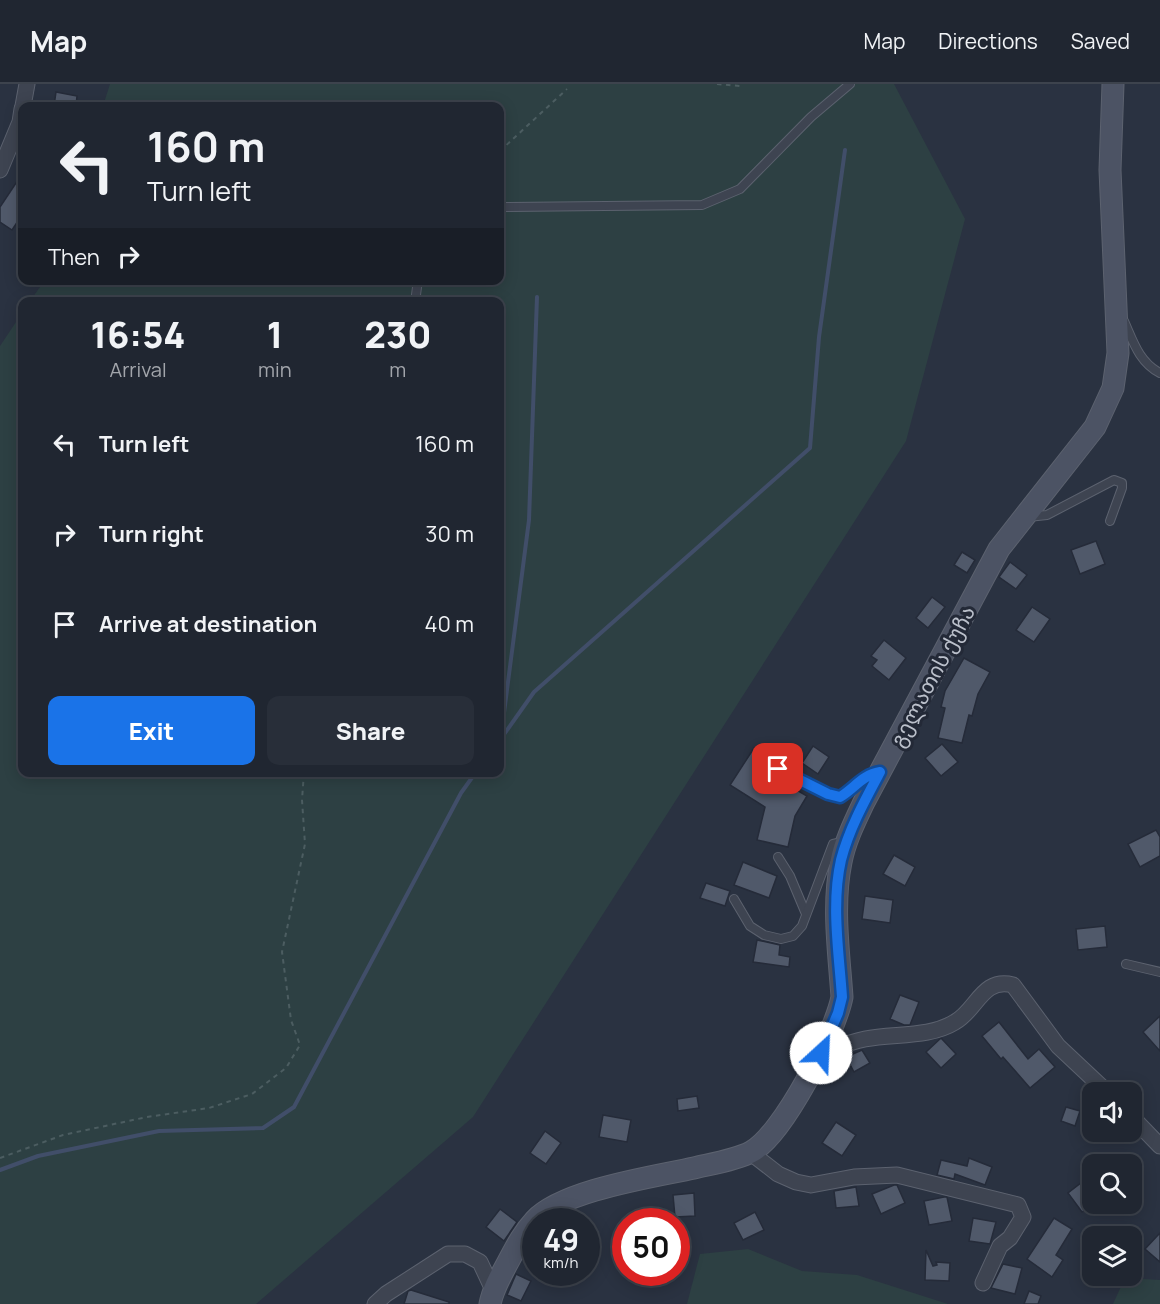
<!DOCTYPE html>
<meta charset="utf-8">
<style>
:root{--surface:#202631;--page:#282e39;--text:#f1f3f6;--muted:#a2a5ab;--line:#3d434d;--accent:#1a73e8}
body{margin:0;font-family:Manrope,"Noto Sans Georgian",sans-serif;background:var(--page);color:var(--text);height:100vh;display:flex;flex-direction:column;font-size:22px;white-space:nowrap}
*{box-sizing:border-box;margin:0}
p{font-size:20px;color:var(--muted)}
.icon{flex:none;width:33px;height:33px;fill:none;stroke:currentColor;stroke-width:2;stroke-linecap:round;stroke-linejoin:round}
.map{position:relative;flex:1;overflow:hidden}
.side{position:absolute;left:18px;top:213px;width:486px;height:480px;display:flex;flex-direction:column;background:var(--surface);border-radius:12px;box-shadow:0 3px 15px #0003,0 0 0 2px var(--line)}
.side>*{flex:none}
.hud{position:absolute;left:18px;top:18px;width:486px;height:183px;border-radius:12px;box-shadow:0 3px 15px #0003,0 0 0 2px var(--line);background:#202631;color:var(--text);overflow:hidden}
.tools{position:absolute;left:1082px;top:998px;display:grid;gap:12px}
.tools a{display:grid;place-items:center;width:60px;height:60px;border-radius:12px;background:var(--surface);box-shadow:0 3px 15px #0003,0 0 0 2px var(--line);font-size:30px}
.speed{position:absolute;left:522px;top:1124px;display:flex;gap:12px;font-size:30px;font-weight:700;text-align:center}
.speed>*{display:grid;place-content:center;width:78px;height:78px;border-radius:50%;background:var(--surface);box-shadow:0 3px 15px #0003,0 0 0 2px var(--line);line-height:1}
.speed small{font-size:15px;font-weight:400}
.speed .limit{border:9px solid #d22;background:#fff;color:#111}
.pin{position:absolute;display:grid;place-items:center;width:51px;height:51px;color:#fff;margin:-26px;border-radius:12px;box-shadow:0 3px 9px #0006}
.me{position:absolute;width:66px;margin:-33px;rotate:25deg;stroke-linejoin:round;filter:drop-shadow(0 0 4px #0008)}
.turn{display:flex;align-items:center;gap:21px;height:126px;padding:0 30px;font-size:27px}
.turn .icon{width:78px;height:78px;stroke-width:2.5}
.turn b{display:block;font-size:42px;line-height:51px}
.then{display:flex;align-items:center;height:57px;padding:0 30px;background:#0003;gap:12px;font-size:22px}
.eta{display:flex;justify-content:space-evenly;align-items:center;height:102px;text-align:center}
.eta b{font-size:36px;font-weight:800;line-height:42px}
.cta{display:flex;gap:12px;margin-top:auto;padding:12px 30px}
.cta a{flex:1;height:69px;border-radius:12px;background:var(--accent);color:#fff;font-size:24px;font-weight:800;line-height:69px;text-align:center}
.cta a+a{background:var(--page);color:var(--text)}
ul{padding:0;list-style:none}
li{display:flex;align-items:center;gap:18px;height:90px;padding:0 30px}
li div{flex:1}
li b{display:block;font-size:22px}
li em{font-style:normal}
header{display:flex;align-items:center;gap:36px;box-sizing:border-box;height:84px;padding:0 30px;background:var(--surface);border-bottom:2px solid var(--line)}
header strong{font-size:28px}
nav{display:flex;gap:33px;margin-inline-start:auto;font-size:21px}
.map>svg:first-child{display:block}
</style>
<header>
<strong>Map</strong>
<nav><a>Map</a><a>Directions</a><a>Saved</a></nav>
</header>
<div class="map">
<svg width="1160" height="1220" viewBox="0 0 1160 1220">
<rect width="100%" height="100%" fill="#2a3241"/>
<g fill="#2d4043">
<polygon points="110,0 894,0 965,135 906,357 473,1033 256,1220 0,1220 0,262 22,229 22,688 500,688 500,218 30,217 45,196 500,196 500,22 103,22"/>
<polygon points="748,1165 802,1187 857,1191 948,1220 687,1220 700,1170"/>
<polygon points="1125,1194 1160,1196 1160,1220 1113,1220"/>
</g>
<g fill="none" stroke-linecap="round" stroke-linejoin="round">
<g stroke="#414e69" stroke-width="4">
<polyline points="501,652 529,436 537,213"/>
<polyline points="500,656 534,608 810,364 819,253 845,66"/>
<polyline points="0,1086 38,1072 159,1047 263,1044 294,1023 461,709 476,688"/>
</g>
</g>
<g fill="#50596a" stroke="#252b39" stroke-width="1.5">
<polygon points="56,8 77,12 76,22 54,22"/>
<polygon points="22,90 22,131 12,146 0,138 0,123"/>
<polygon points="1096,457 1105,480 1080,490 1071,466"/>
<polygon points="962,468 975,476 967,489 954,481"/>
<polygon points="1010,478 1027,491 1016,505 999,493"/>
<polygon points="932,513 945,523 928,544 916,534"/>
<polygon points="1032,523 1050,535 1034,558 1016,546"/>
<polygon points="884,556 906,574 889,596 872,582 877,576 871,572"/>
<polygon points="964,574 990,588 978,610 972,632 969,631 962,659 938,654 945,624 941,623 945,607"/>
<polygon points="942,660 958,678 941,692 925,674"/>
<polygon points="813,662 829,673 818,690 802,679"/>
<polygon points="754,664 777,678 769,690 807,712 795,732 788,763 757,756 765,723 730,701"/>
<polygon points="1156,746 1160,753 1160,772 1140,783 1128,760"/>
<polygon points="894,771 915,783 905,802 883,790"/>
<polygon points="743,778 777,792 769,814 734,801"/>
<polygon points="706,799 730,807 725,822 700,814"/>
<polygon points="865,812 893,816 890,839 862,835"/>
<polygon points="1105,842 1107,863 1078,866 1076,845"/>
<polygon points="757,856 780,861 779,871 790,873 789,883 753,878"/>
<polygon points="900,911 919,918 910,941 904,941 890,935"/>
<polygon points="1160,932 1160,967 1143,948"/>
<polygon points="999,938 1028,975 1039,965 1055,983 1030,1004 1003,973 1001,975 982,952"/>
<polygon points="941,954 956,970 941,984 926,968"/>
<polygon points="862,966 870,979 854,988 846,973"/>
<polygon points="697,1012 699,1024 678,1027 677,1015"/>
<polygon points="1066,1023 1080,1027 1075,1042 1061,1037"/>
<polygon points="603,1031 631,1036 627,1058 599,1053"/>
<polygon points="836,1038 856,1051 842,1072 822,1059"/>
<polygon points="545,1047 561,1059 546,1080 530,1069"/>
<polygon points="969,1074 992,1083 985,1101 955,1090 954,1095 937,1091 941,1076 967,1082"/>
<polygon points="1086,1095 1092,1103 1092,1121 1082,1128 1068,1109"/>
<polygon points="894,1101 897,1101 905,1119 881,1130 872,1110"/>
<polygon points="856,1103 859,1122 836,1124 834,1107"/>
<polygon points="694,1109 695,1132 675,1133 673,1111"/>
<polygon points="944,1113 947,1113 952,1137 929,1141 924,1117"/>
<polygon points="500,1125 517,1138 504,1157 486,1143"/>
<polygon points="755,1128 764,1146 743,1156 734,1139"/>
<polygon points="973,1134 996,1138 990,1160 969,1157"/>
<polygon points="1054,1134 1072,1145 1056,1171 1063,1176 1052,1193 1027,1175"/>
<polygon points="1160,1149 1160,1178 1145,1165"/>
<polygon points="926,1166 933,1182 937,1181 936,1178 950,1179 949,1197 925,1196"/>
<polygon points="1003,1180 1022,1184 1015,1210 991,1204"/>
<polygon points="516,1190 531,1197 521,1217 507,1211"/>
<polygon points="411,1206 449,1218 449,1220 404,1220 408,1207"/>
<polygon points="1029,1207 1041,1212 1038,1220 1024,1220"/>
</g>
<g fill="none" stroke-linecap="round" stroke-linejoin="round">
<defs>
<g id="service">
<polyline points="500,123 702,121 740,105 811,33 850,0"/>
<polyline points="415,218 418,196"/>
<path d="M1124,237c9,20 15,41 36,52"/>
<polyline points="1028,433 1047,431 1114,396 1122,399 1122,404 1110,437"/>
<path d="M779,685l49,25 12,3c12,-7 23,-22 36,-24"/>
<polyline points="778,773 790,792 806,830"/>
<polyline points="734,815 750,842 764,851 781,855 793,852 802,842 833,760 842,758"/>
<polyline points="1126,880 1160,888"/>
</g>
<g id="minor">
<polyline points="23,22 27,0"/>
<polyline points="0,86 20,38 22,25"/>
<path d="M821,969c14,-5 29,-11 44,-14 29,-6 64,-1 90,-17 22,-12 27,-45 58,-37l45,61 49,46"/>
<polyline points="1131,1032 1160,1062"/>
<polyline points="751,1069 778,1090 796,1098 811,1101 854,1093 897,1091 1018,1121 1023,1133 1010,1154 1000,1162 983,1199"/>
<polyline points="375,1220 386,1210 448,1170 465,1170 480,1178 494,1208"/>
</g>
<path id="secondary" d="M490,1220c3,-15 11,-29 18,-42 8,-15 15,-29 27,-42 28,-30 118,-43 159,-52 17,-4 42,-8 57,-16 32,-17 84,-119 91,-155 -3,-44 -10,-91 -1,-135 4,-21 14,-41 23,-60l135,-253 96,-122 18,-39 5,-35 -8,-183 3,-86"/>
</defs>
<use href="#service" stroke="#5c626f" stroke-width="10"/>
<use href="#minor" stroke="#5c626f" stroke-width="17"/>
<use href="#secondary" stroke="#5c626f" stroke-width="23"/>
<g stroke="#4c5d61" stroke-width="2" stroke-dasharray="4.5 4.5" stroke-linecap="butt">
<polyline points="717,0 740,2 743,0"/>
<polyline points="500,67 567,5"/>
<polyline points="0,1074 63,1051 147,1033 209,1024 252,1010 286,984 300,961 291,936 282,868 305,760 302,716 304,688"/>
</g>
<use href="#service" stroke="#3e4451" stroke-width="8"/>
<use href="#minor" stroke="#3e4451" stroke-width="15"/>
<use href="#secondary" stroke="#4c5364" stroke-width="21"/>
</g>
<g fill="none" stroke-linecap="round" stroke-linejoin="round">
<defs>
<path id="route" d="M778,685l50,25 12,3c15,-9 22,-22 40,-25 -15,28 -31,57 -39,88 -10,44 -2,93 1,137l-4,16 -17,40"/>
</defs>
<use href="#route" stroke="#114b97" stroke-width="15"/>
<use href="#route" stroke="#1a73e8" stroke-width="10"/>
</g>
<g text-anchor="middle" dominant-baseline="central" stroke-width="6" stroke-linejoin="round" paint-order="stroke">
<g font-size="21" fill="#bbc0cb" stroke="#232937">
<text transform="translate(932 592) rotate(-62)">გელათის ქუჩა</text>
</g>
</g>
</svg>
<div class="tools">
<a><svg class="icon" aria-label="sound" viewBox="0 0 24 24"><path d="M4 9h4l5-4v14l-5-4H4zM17 9q2 3 0 6"/></svg></a>
<a><svg class="icon" aria-label="search" viewBox="0 0 24 24"><circle cx="10" cy="10" r="6"/><path d="M15 15l6 6"/></svg></a>
<a><svg class="icon" aria-label="layers" viewBox="0 0 24 24"><path d="M12 4l9 5-9 5-9-5zM3 14l9 5 9-5"/></svg></a>
</div>
<div class="speed"><div>49<small>km/h</small></div><div class="limit">50</div></div>
<div class="pin" style="left:778px;top:685px;background:#d93025"><svg class="icon" aria-label="arrive" viewBox="0 0 24 24"><path d="M6 21V4h12l-3 4 3 4H6"/></svg></div>
<svg class="me" style="left:821px;top:969px" viewBox="-20 -20 40 40"><circle r="19" fill="#fff"/><path d="M0-13L10 11 0 6-10 11z" fill="#1a73e8"/></svg>
<div class="hud">
<div class="turn"><svg class="icon" aria-label="left" viewBox="0 0 24 24"><path d="M17 20v-9H6M10 6l-5 5 5 5"/></svg><div><b>160 m</b>Turn left</div></div>
<div class="then">Then<svg class="icon" aria-label="right" viewBox="0 0 24 24"><path d="M7 20v-9h11M14 6l5 5-5 5"/></svg></div>
</div>
<section class="side">
<div class="eta">
<div><b>16:54</b><p>Arrival</p></div>
<div><b>1</b><p>min</p></div>
<div><b>230</b><p>m</p></div>
</div>
<ul>
<li><svg class="icon" aria-label="left" viewBox="0 0 24 24"><path d="M17 20v-9H6M10 6l-5 5 5 5"/></svg><div><b>Turn left</b></div><em>160 m</em></li>
<li><svg class="icon" aria-label="right" viewBox="0 0 24 24"><path d="M7 20v-9h11M14 6l5 5-5 5"/></svg><div><b>Turn right</b></div><em>30 m</em></li>
<li><svg class="icon" aria-label="arrive" viewBox="0 0 24 24"><path d="M6 21V4h12l-3 4 3 4H6"/></svg><div><b>Arrive at destination</b></div><em>40 m</em></li>
</ul>
<div class="cta"><a>Exit</a><a>Share</a></div>
</section>
</div>
